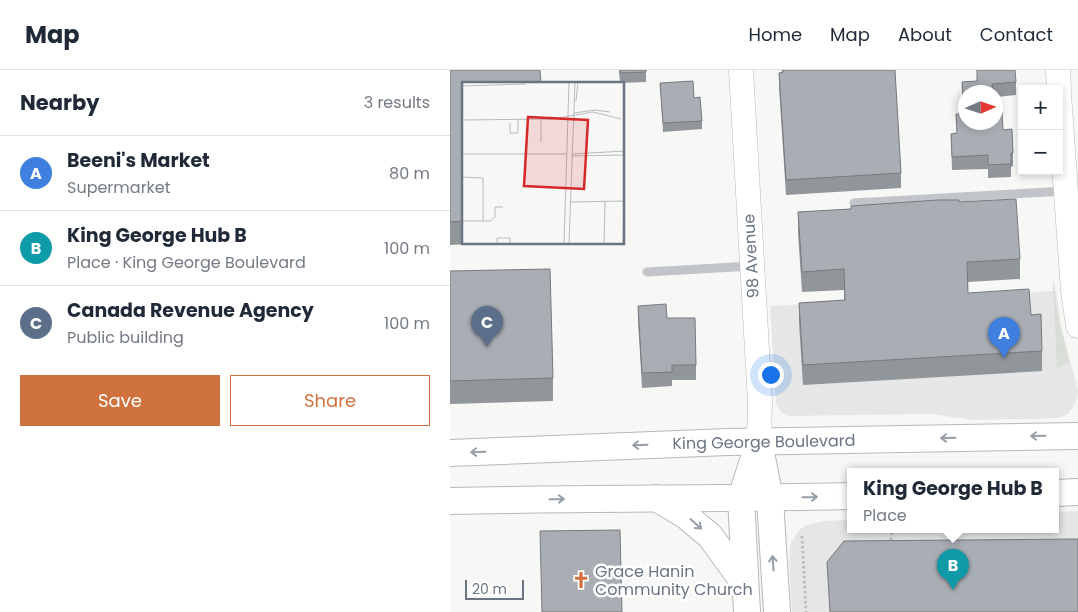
<!DOCTYPE html>
<meta charset="utf-8">
<style>
body{margin:0;font-family:Poppins,sans-serif;background:#f2f2f3;color:#1f2937}
.controls{position:absolute;right:15px;top:15px;display:grid;overflow:hidden;border-radius:0px;box-shadow:0 2px 8px #0003}
.controls button{width:45px;height:45px;display:grid;place-items:center;padding:0;border:0;border-bottom:1px solid #e0e1e3;background:#fff;color:#1f2937;font:25px sans-serif}
.compass{position:absolute;left:508px;top:15px;width:45px;height:45px;border-radius:50%;background:#fff;box-shadow:0 2px 8px #0003;rotate:87deg}
.scale{position:absolute;left:15px;bottom:12px;width:59px;box-sizing:border-box;padding-left:5px;border:2px solid #6a7482;border-top:0;font-size:14px;line-height:18px;white-space:nowrap;color:#6a7482;-webkit-text-stroke:4px #fff;paint-order:stroke}
.you{position:absolute;left:320px;top:304px;width:18px;height:18px;margin:-12px;border:4px solid #fff;border-radius:50%;background:#1a73e8;box-shadow:0 0 0 8px #1a73e833}
.badge{display:grid;place-items:center;width:32px;height:32px;border-radius:50%;background:#cf723d;color:#fff;font-size:16px;font-weight:700}
.pin{position:absolute;translate:-50% -41px;filter:drop-shadow(0 1px 2px #0008)}
.pin::after{content:'';position:absolute;top:26px;width:18px;height:15px;background:inherit;clip-path:polygon(0 0,100% 0,50% 100%)}
.popup{position:absolute;left:397px;top:398px;width:212px;height:65px;box-sizing:border-box;display:grid;place-content:center;border-radius:0px;background:#fff;filter:drop-shadow(0 1px 4px #0005);font-size:16px;white-space:nowrap;color:#747a83}
.popup b{font-size:19px;color:#1f2937}
.popup::after{content:'';position:absolute;left:50%;top:100%;margin-left:-10px;border:10px solid transparent;border-top-color:#fff}
.list{margin:0;padding:0;list-style:none}
h2{display:flex;justify-content:space-between;align-items:center;height:65px;margin:0;padding:0 20px;font-size:21px}
h2 small{font-size:16px;font-weight:400;color:#747a83}
.list li{display:grid;grid-template-columns:32px 1fr auto;gap:15px;align-items:center;box-sizing:border-box;height:75px;padding:0 20px;border-top:1px solid #e0e1e3}
.list b{display:block;font-size:19px;white-space:nowrap}
.list p{margin:0;font-size:16px;white-space:nowrap;color:#747a83}
.list em{font-size:16px;font-style:normal;color:#747a83}
.actions{display:flex;gap:10px;padding:15px 20px}
.actions a{flex:1;padding:11px 0;border:1px solid #cf723d;border-radius:0px;text-align:center;font-size:18px;color:#cf723d}
.actions .main{background:#cf723d;color:#fff}
.map{position:relative;flex:none;width:628px;height:542px;overflow:hidden}
header{display:flex;align-items:center;gap:30px;box-sizing:border-box;height:70px;padding:0 25px;background:#fff;border-bottom:1px solid #e0e1e3}
header strong{font-size:24px}
nav{display:flex;gap:28px;margin-inline-start:auto;font-size:18px}
main{display:flex}
aside{flex:1;background:#fff}
.map>svg:first-child{display:block}
.built{fill:#e5e6e5}
.green{fill:#d8ddd6}
.lines{fill:none;stroke-linecap:round;stroke-linejoin:round}
.secondary-casing{stroke:#b6b9be;stroke-width:25}
.primary-casing{stroke:#b5b8bc;stroke-width:28}
.path{stroke:#bbbdc0;stroke-width:3;stroke-dasharray:2.5 2.5;stroke-linecap:butt}
.lane{stroke:#c1c4c8;stroke-width:9}
.secondary{stroke:#fff;stroke-width:24}
.primary{stroke:#fff;stroke-width:26}
.wall{fill:#91969b}
.building{fill:#a9aeb4;stroke:#767a7e}
.oneway{stroke:#979ea8}
.labels{text-anchor:middle;dominant-baseline:central;stroke-width:5;stroke-linejoin:round;paint-order:stroke}
.street-label{font-size:16px;fill:#6a7482;stroke:#fff}
.poi-label{font-size:16px;fill:#6a7482;stroke:#fff;text-anchor:start}
.inset-road{fill:none;stroke:#b6bbc0;stroke-width:1}
.view{fill:#d62828;fill-opacity:0.15;stroke:#d62828;stroke-width:2.5}
.inset-edge{fill:none;stroke:#6a7482;stroke-width:2.5}
</style>
<header>
<strong>Map</strong>
<nav><a>Home</a><a>Map</a><a>About</a><a>Contact</a></nav>
</header>
<main>
<aside>
<h2>Nearby<small>3 results</small></h2>
<ul class="list">
<li><span class="badge" style="background:#3f7fe0">A</span><div><b>Beeni's Market</b><p>Supermarket</p></div><em>80 m</em></li>
<li><span class="badge" style="background:#0f9aa8">B</span><div><b>King George Hub B</b><p>Place · King George Boulevard</p></div><em>100 m</em></li>
<li><span class="badge" style="background:#5c6f8a">C</span><div><b>Canada Revenue Agency</b><p>Public building</p></div><em>100 m</em></li>
</ul>
<div class="actions"><a class="main">Save</a><a>Share</a></div>
</aside>
<div class="map">
<svg width="628" height="542" viewBox="0 0 628 542">
<rect width="100%" height="100%" fill="#f7f7f5"/>
<g class="built">
<path d="M606,221L611,256L628,321L627,329L623,337L618,344L611,347L590,349L523,350L481,344L338,346L331,342L326,334L320,236Z"/>
<path d="M628,441V542H342L339,492L340,475L349,460L357,455L373,451L400,450V459H606V442Z"/>
</g>
<path class="green" d="M603,212H604L607,241L619,293L607,298Z"/>
<g class="lines">
<g class="secondary-casing">
<g id="secondary">
<path d="M291,0L310,332L309,372"/>
<path d="M608,0L609,19"/>
<path d="M609,24L623,221L628,256"/>
</g>
</g>
<g class="primary-casing">
<g id="primary">
<path d="M309,372L320,429L327,542"/>
<path d="M0,383L278,372L628,366"/>
<path d="M606,423L628,422"/>
<path d="M206,428L235,445L260,466L295,514"/>
<path d="M0,431C134,428 267,429 400,426"/>
<path d="M297,542L291,428L309,372"/>
</g>
</g>
<g class="path">
<path d="M352,466L356,542"/>
<path d="M441,470L442,459"/>
</g>
<g class="lane">
<path d="M404,133L616,121"/>
<path d="M197,202L302,196"/>
</g>
<use href="#secondary" class="secondary"/>
<use href="#primary" class="primary"/>
</g>
<g class="wall">
<path d="M0,0L14,14V174H19L0,175Z"/>
<path d="M169,0H196V12L170,13Z"/>
<path d="M332,0H445L451,103V118L336,125L329,17V3L332,2Z"/>
<path d="M527,11L566,12V25L546,27V22H516L553,60L563,83V96L561,97V107L538,108V99L502,100L501,64L507,63L506,44H513L512,12Z"/>
<path d="M210,13L244,28L252,51V59L213,62Z"/>
<path d="M509,132L570,189V209L518,212V223L581,245L592,281V301L353,315L349,253V233L394,230V220L352,222L348,163V142Z"/>
<path d="M0,201L103,308V331L0,334Z"/>
<path d="M188,236L217,248L246,295V310H222V316L192,318L188,250Z"/>
</g>
<g class="building">
<path d="M0,0H90L91,14H14V151L0,152Z"/>
<path d="M170,0H196V2L170,3Z"/>
<path d="M332,0H445L451,103L336,110L329,3L333,2Z"/>
<path d="M527,0H565L566,12L542,14L543,22H516V52H546V43L552,42L553,60L562,59L563,83H561V94L538,95V85L502,87L501,64L507,63L506,44H514L512,12L527,11Z"/>
<path d="M243,11L244,28L250,27L252,51L213,53L210,13Z"/>
<path d="M566,129L570,189L517,192L518,223L579,219L581,245L591,244L592,281L353,295L349,233L395,230L394,199L352,202L348,142L401,139V136L488,130H509V132Z"/>
<path d="M100,199L103,308L0,311V201Z"/>
<path d="M216,234L217,248H245L246,295H222V302L192,303L188,236Z"/>
<path d="M170,460L172,542H92L90,461Z"/>
<path d="M628,469V542H380L377,492L394,471Z"/>
</g>
<defs><path id="oneway-shaft" d="M-6 0H5M1.5-3L5.5 0L1.5 3" fill="none" stroke-width="1.6" stroke-linecap="round" stroke-linejoin="round" transform="scale(1.25)"/></defs>
<g class="oneway">
<use href="#oneway-shaft" transform="translate(588 366) rotate(179)"/>
<use href="#oneway-shaft" transform="translate(498 368) rotate(179)"/>
<use href="#oneway-shaft" transform="translate(190 375) rotate(178)"/>
<use href="#oneway-shaft" transform="translate(28 382) rotate(178)"/>
<use href="#oneway-shaft" transform="translate(360 427) rotate(-1)"/>
<use href="#oneway-shaft" transform="translate(107 429) rotate(-1)"/>
<use href="#oneway-shaft" transform="translate(246 454) rotate(42)"/>
<use href="#oneway-shaft" transform="translate(323 493) rotate(-94)"/>
</g>
<defs>
<g id="church-bare" transform="scale(1.35)"><path d="M-1.2-6h2.4v3.5h3.3v2.4h-3.3V6h-2.4V-.1h-3.3v-2.4h3.3Z" fill="#cf723d" stroke="#fff" stroke-width="2.5" paint-order="stroke"/></g>
</defs>
<g fill-rule="evenodd">
<use href="#church-bare" x="131" y="510"/>
</g>
<g class="labels">
<g class="street-label">
<text transform="translate(301 186) rotate(-93)">98 Avenue</text>
<text transform="translate(314 372) rotate(-1)">King George Boulevard</text>
</g>
<g class="poi-label">
<text x="145" y="501">Grace Hanin<tspan x="145" dy="18">Community Church</tspan></text>
</g>
</g>
<g transform="translate(12 12)">
<rect width="162" height="162" fill="#f7f7f5"/>
<path class="inset-road" d="M0,4L64,2M114,19L116,0M112,31L133,28L148,30M79,37V60M0,38L90,37L131,30L159,37M48,41V51H56V37M0,72H105M110,72L163,69M109,74L163,73M0,95L21,96V139M109,120L163,119M0,139H28L33,135V125H41M35,162V156H48V161M102,162L107,0M107,162L113,0M142,162L143,120M161,162L162,119"/>
<path class="view" d="M66,35L126,38L122,107L62,104Z"/>
<rect width="162" height="162" class="inset-edge"/>
</g>
</svg>
<div class="controls">
<button>+</button>
<button>−</button>
</div>
<svg class="compass" viewBox="-18 -18 36 36"><path d="M0-13l5 13h-10z" fill="#e53935"/><path d="M0 13l5-13h-10z" fill="#747a83"/></svg>
<div class="scale">20 m</div>
<div class="you"></div>
<div class="pin badge" style="left:554px;top:288px;background:#3f7fe0">A</div>
<div class="pin badge" style="left:503px;top:520px;background:#0f9aa8">B</div>
<div class="popup"><b>King George Hub B</b>Place</div>
<div class="pin badge" style="left:37px;top:277px;background:#5c6f8a">C</div>
</div>
</main>
